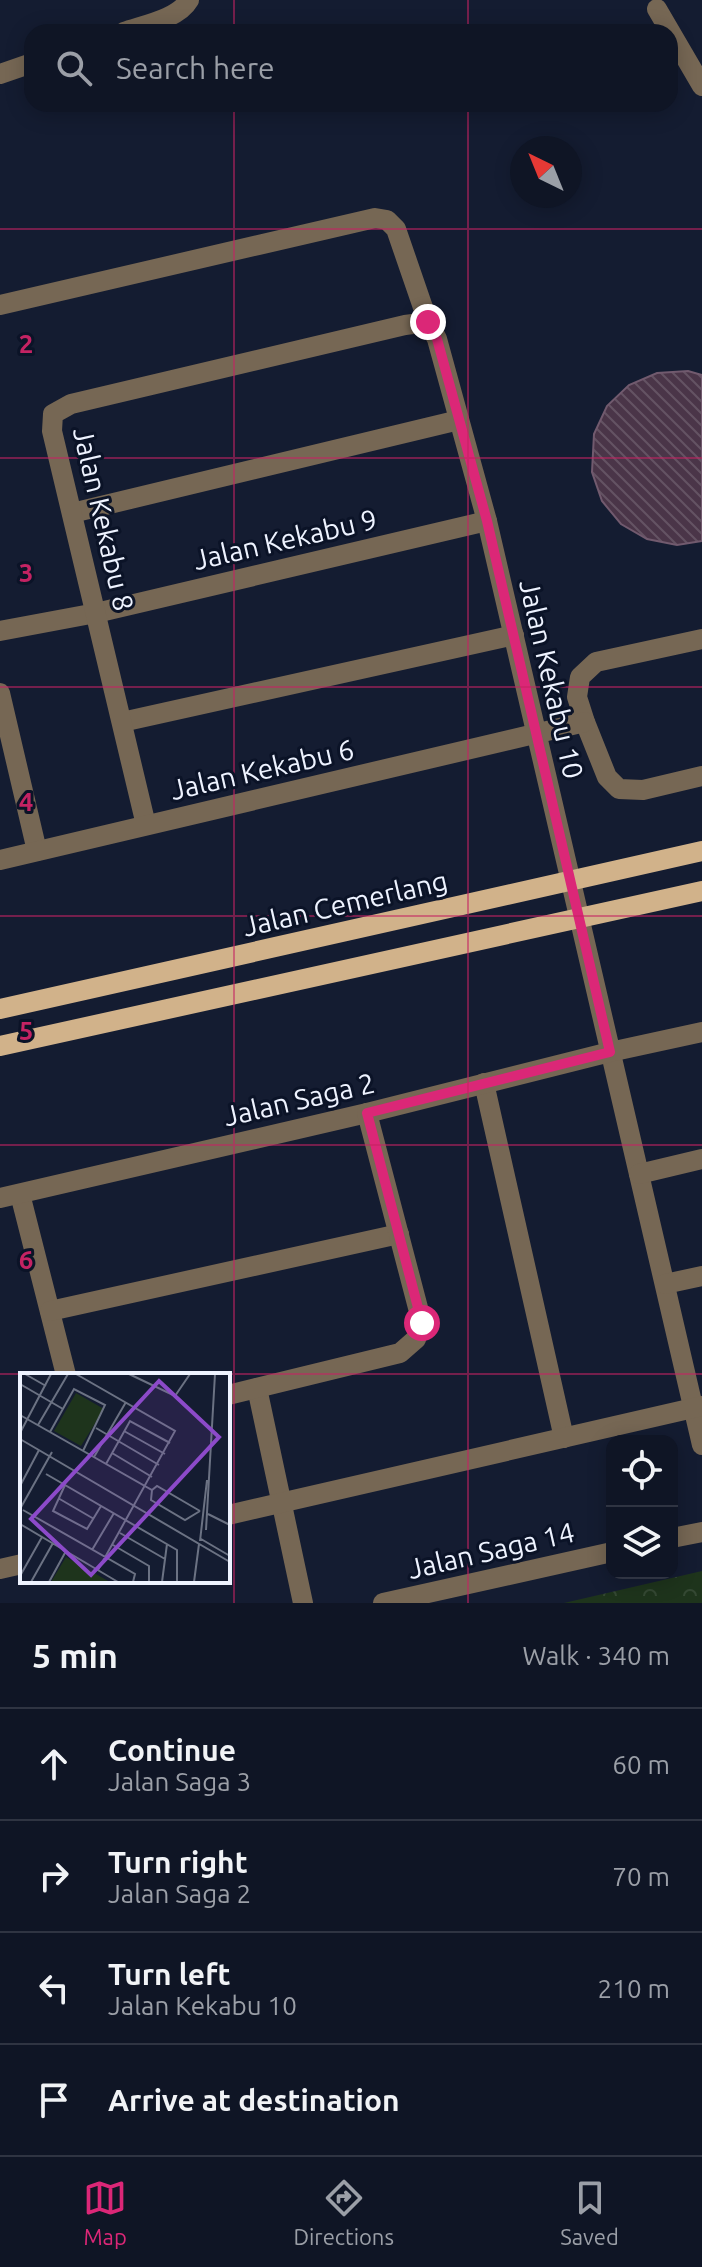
<!DOCTYPE html>
<meta charset="utf-8">
<style>
body{margin:0;font-family:Ubuntu,sans-serif;background:#181e2d;color:#f1f3f6}
.controls{position:absolute;right:24px;bottom:24px;display:grid;overflow:hidden;border-radius:16px;box-shadow:0 4px 20px #0003}
.controls button{width:72px;height:72px;display:grid;place-items:center;padding:0;border:0;border-bottom:2px solid #2f3442;background:#0f1525;color:#f1f3f6;font:40px sans-serif}
.compass{position:absolute;left:510px;top:136px;width:72px;height:72px;border-radius:50%;background:#0f1525;box-shadow:0 4px 20px #0003;rotate:317deg}
.stop{position:absolute;width:24px;height:24px;margin:-18px;border:6px solid #db2777;border-radius:50%;background:#fff}
.stop.end{background:#db2777;border-color:#fff;box-shadow:0 2px 8px #0008}
.list{margin:0;padding:0;list-style:none}
h2{display:flex;justify-content:space-between;align-items:center;height:104px;margin:0;padding:0 32px;font-size:34px}
h2 small{font-size:26px;font-weight:400;color:#9b9fa7}
.list li{display:grid;grid-template-columns:52px 1fr auto;gap:24px;align-items:center;box-sizing:border-box;height:112px;padding:0 32px;border-top:2px solid #2f3442}
.list b{display:block;font-size:30px;white-space:nowrap}
.list p{margin:0;font-size:26px;white-space:nowrap;color:#9b9fa7}
.list em{font-size:26px;font-style:normal;color:#9b9fa7}
.icon{flex:none;width:44px;height:44px;fill:none;stroke:currentColor;stroke-width:2;stroke-linecap:round;stroke-linejoin:round}
.map{position:relative;flex:none;width:702px;height:1603px;overflow:hidden}
.search{position:absolute;background:#0f1525;box-shadow:0 4px 20px #0003;left:24px;right:24px;top:24px;height:88px;display:flex;align-items:center;gap:20px;box-sizing:border-box;padding:0 28px;border-radius:24px;color:#9b9fa7;font-size:30px}
.sheet{height:552px;background:#0f1525}
nav{display:flex;justify-content:space-around;align-items:center;box-sizing:border-box;height:112px;border-top:2px solid #2f3442;background:#0f1525;font-size:22px;color:#9b9fa7}
nav a{display:grid;justify-items:center;gap:4px}
nav .on{color:#db2777}
.map>svg:first-child{display:block}
.park{fill:url(#park-crowns)}
.building{fill:url(#building-back-hatch);stroke:#715a6e;stroke-width:2}
.lines{fill:none;stroke-linecap:round;stroke-linejoin:round}
.minor{stroke:#766754;stroke-width:20}
.major{stroke:#d1b28a;stroke-width:20}
.route{stroke:#db2777;stroke-width:10}
.grid{fill:none;stroke:#c42363;stroke-width:2;stroke-opacity:0.55}
.labels{text-anchor:middle;dominant-baseline:central;stroke-width:6;stroke-linejoin:round;paint-order:stroke}
.street-label{font-size:28px;fill:#eef3ff;stroke:#0b1327}
.inset-road{fill:none;stroke:#6b7283;stroke-width:2}
.view{fill:#8c4ac9;fill-opacity:0.15;stroke:#8c4ac9;stroke-width:4}
.inset-edge{fill:none;stroke:#eef3ff;stroke-width:4}
.grid-label{font-size:26px;text-anchor:middle;font-weight:bold;fill:#c42363;stroke:#0b1327;stroke-width:6;stroke-linejoin:round;paint-order:stroke}
</style>
<div class="map">
<svg width="702" height="1603" viewBox="0 0 702 1603">
<defs>
<pattern id="park-crowns" width="20" height="18" patternUnits="userSpaceOnUse" patternTransform="scale(2)"><rect width="20" height="18" fill="#1e341c"/><path d="M2 6a3 3 0 1 1 6 0M12 15a3 3 0 1 1 6 0" fill="none" stroke="#344833"/></pattern>
<pattern id="building-back-hatch" width="6" height="6" patternUnits="userSpaceOnUse" patternTransform="scale(2)"><rect width="6" height="6" fill="#4a3548"/><path d="M-1 5l2 2M0 0l6 6M5-1l2 2" fill="none" stroke="#645363"/></pattern>
</defs>
<rect width="100%" height="100%" fill="#141c31"/>
<path class="park" d="M702,1571V1603H564Z"/>
<path class="building" d="M688,371L702,375V541L677,545L647,539L621,524L602,501L592,472L594,434L607,406L629,385L657,373Z"/>
<g class="lines">
<g class="minor">
<path d="M657,9L702,86"/>
<path d="M124,32C144,25 178,19 189,0"/>
<path d="M0,74L32,63"/>
<path d="M0,305L375,218L387,220L396,229L428,322L437,339L487,521L702,1445"/>
<path d="M72,513L459,420"/>
<path d="M0,631L96,613L487,521"/>
<path d="M702,639L596,662L580,677L577,697L585,722L607,777L619,789L643,790L702,776"/>
<path d="M0,693L37,851"/>
<path d="M122,722L514,635"/>
<path d="M146,825L52,431L53,414L71,404L405,325L428,322"/>
<path d="M0,860L585,722"/>
<path d="M484,1083L564,1438"/>
<path d="M639,1174L702,1159"/>
<path d="M20,1194L66,1375"/>
<path d="M0,1198L367,1113L610,1052L702,1032"/>
<path d="M665,1284L702,1276"/>
<path d="M50,1311L399,1234"/>
<path d="M257,1388L303,1603"/>
<path d="M228,1395L400,1353L416,1339L422,1323L367,1113"/>
<path d="M228,1515L702,1406"/>
<path d="M672,1538L702,1532"/>
<path d="M0,1569L22,1564"/>
<path d="M383,1603L612,1552"/>
</g>
<g class="major">
<path d="M0,1009L702,851"/>
<path d="M0,1046L702,891"/>
</g>
</g>
<g class="lines">
<path class="route" d="M422,1323L367,1113L610,1052L487,521L437,339L428,322"/>
</g>
<path class="grid" d="M234,0V32M468,0V32M234,104V1603M468,104V1603M0,229H702M0,458H702M0,687H702M0,916H702M0,1145H702M0,1374H702"/>
<g class="labels">
<g class="street-label">
<text transform="translate(104 519) rotate(77)">Jalan Kekabu 8</text>
<text transform="translate(285 539) rotate(-13)">Jalan Kekabu 9</text>
<text transform="translate(552 679) rotate(77)">Jalan Kekabu 10</text>
<text transform="translate(262 769) rotate(-13)">Jalan Kekabu 6</text>
<text transform="translate(345 903) rotate(-13)">Jalan Cemerlang</text>
<text transform="translate(299 1099) rotate(-13)">Jalan Saga 2</text>
<text transform="translate(491 1550) rotate(-13)">Jalan Saga 14</text>
</g>
</g>
<g transform="translate(20 1373)">
<rect width="210" height="210" fill="#141c31"/>
<path d="M56,20L84,36L61,73L34,58Z" fill="#1e341c"/>
<path d="M46,184L90,209H97H31Z" fill="#1e341c"/>
<path class="inset-road" d="M5,1L26,13M56,1L155,58L78,197M109,1L155,23L170,1M0,11L43,36M0,42L132,117L137,113L180,138M18,52L48,1M76,55L139,92M104,58L145,81M30,59L54,16L85,32L63,78M0,60L31,1M0,66L210,189M92,80L132,104M74,84L106,29M86,91L110,48L150,70M26,101L157,177V209M45,112L33,138L67,156L81,133M0,113L19,77M132,117L131,127L165,147L180,138M38,125L74,146M0,136L32,79M3,137L115,201L113,209M188,141L210,152M0,151L98,209M186,157L195,1M100,160L145,186M181,166L210,183M180,168L187,107M93,172L129,193V209M72,177L94,140M0,203L22,164M11,209L33,170M29,209L46,178M142,209L147,171M174,209L179,171"/>
<path class="view" d="M139,8L199,64L71,202L11,146Z"/>
<rect width="210" height="210" class="inset-edge"/>
</g>
<g class="grid-label">
<text x="26" y="353">2</text>
<text x="26" y="582">3</text>
<text x="26" y="811">4</text>
<text x="26" y="1040">5</text>
<text x="26" y="1269">6</text>
</g>
</svg>
<div class="controls">
<button><svg class="icon" aria-label="locate" viewBox="0 0 24 24"><circle cx="12" cy="12" r="6"/><path d="M12 2v4M12 18v4M2 12h4M18 12h4"/></svg></button>
<button><svg class="icon" aria-label="layers" viewBox="0 0 24 24"><path d="M12 4l9 5-9 5-9-5zM3 14l9 5 9-5"/></svg></button>
</div>
<svg class="compass" viewBox="-18 -18 36 36"><path d="M0-13l5 13h-10z" fill="#e53935"/><path d="M0 13l5-13h-10z" fill="#9b9fa7"/></svg>
<div class="stop" style="left:422px;top:1323px"></div>
<div class="stop end" style="left:428px;top:322px"></div>
<div class="search"><svg class="icon" aria-label="search" viewBox="0 0 24 24"><circle cx="10" cy="10" r="6"/><path d="M15 15l6 6"/></svg>Search here</div>
</div>
<section class="sheet">
<h2>5 min<small>Walk · 340 m</small></h2>
<ul class="list">
<li><svg class="icon" aria-label="ahead" viewBox="0 0 24 24"><path d="M12 20V5M6 11l6-6 6 6"/></svg><div><b>Continue</b><p>Jalan Saga 3</p></div><em>60 m</em></li>
<li><svg class="icon" aria-label="right" viewBox="0 0 24 24"><path d="M7 20v-9h11M14 6l5 5-5 5"/></svg><div><b>Turn right</b><p>Jalan Saga 2</p></div><em>70 m</em></li>
<li><svg class="icon" aria-label="left" viewBox="0 0 24 24"><path d="M17 20v-9H6M10 6l-5 5 5 5"/></svg><div><b>Turn left</b><p>Jalan Kekabu 10</p></div><em>210 m</em></li>
<li><svg class="icon" aria-label="arrive" viewBox="0 0 24 24"><path d="M6 21V4h12l-3 4 3 4H6"/></svg><div><b>Arrive at destination</b></div></li>
</ul>
</section>
<nav>
<a class="on"><svg class="icon" aria-label="map" viewBox="0 0 24 24"><path d="M3 6l6-2 6 2 6-2v14l-6 2-6-2-6 2zM9 4v14M15 6v14"/></svg>Map</a>
<a><svg class="icon" aria-label="directions" viewBox="0 0 24 24"><path d="M12 3l9 9-9 9-9-9zM9 14v-3h6M13 9l2 2-2 2"/></svg>Directions</a>
<a><svg class="icon" aria-label="saved" viewBox="0 0 24 24"><path d="M7 4h10v16l-5-4-5 4z"/></svg>Saved</a>
</nav>
